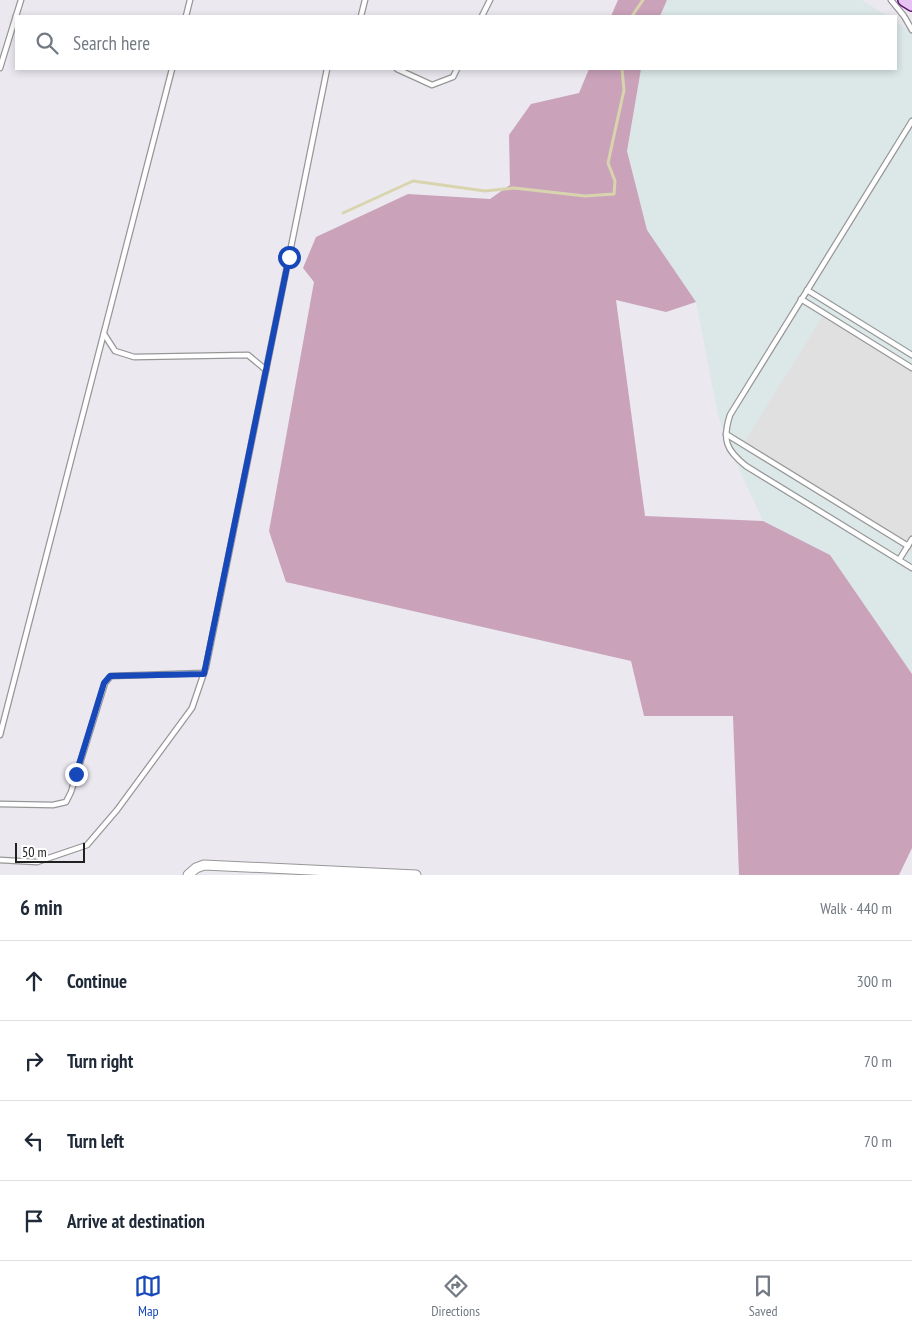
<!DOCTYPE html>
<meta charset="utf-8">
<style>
body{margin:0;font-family:"PT Sans Narrow",sans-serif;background:#f6f6f7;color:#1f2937}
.scale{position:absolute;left:15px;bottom:12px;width:70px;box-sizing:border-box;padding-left:5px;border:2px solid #202020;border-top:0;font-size:14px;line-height:18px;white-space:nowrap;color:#202020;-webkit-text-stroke:4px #fff;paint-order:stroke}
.stop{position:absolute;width:15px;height:15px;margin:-11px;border:4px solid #1748ba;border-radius:50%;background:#fff}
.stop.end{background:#1748ba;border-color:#fff;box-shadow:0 1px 5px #0008}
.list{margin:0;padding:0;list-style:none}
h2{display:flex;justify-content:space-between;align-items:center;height:65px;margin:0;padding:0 20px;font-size:21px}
h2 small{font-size:16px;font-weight:400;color:#747a83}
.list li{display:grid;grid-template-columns:32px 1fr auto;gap:15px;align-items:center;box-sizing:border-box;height:80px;padding:0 20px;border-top:1px solid #e0e1e3}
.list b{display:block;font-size:19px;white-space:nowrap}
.list em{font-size:16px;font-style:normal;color:#747a83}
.icon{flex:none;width:28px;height:28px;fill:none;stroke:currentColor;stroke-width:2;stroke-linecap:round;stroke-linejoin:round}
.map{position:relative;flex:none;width:912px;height:875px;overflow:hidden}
.search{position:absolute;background:#fff;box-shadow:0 2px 8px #0003;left:15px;right:15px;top:15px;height:55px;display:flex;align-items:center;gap:12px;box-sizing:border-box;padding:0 18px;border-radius:0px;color:#747a83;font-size:19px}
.sheet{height:385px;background:#fff}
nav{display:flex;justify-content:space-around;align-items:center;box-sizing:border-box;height:70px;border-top:1px solid #e0e1e3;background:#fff;font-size:14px;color:#747a83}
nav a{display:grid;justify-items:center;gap:2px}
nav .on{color:#1748ba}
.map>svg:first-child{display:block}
.industrial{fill:#dbe8e7}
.forest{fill:#caa2ba}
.parking{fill:#e0e0e0}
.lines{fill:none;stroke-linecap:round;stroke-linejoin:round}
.stream{stroke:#d8d5ae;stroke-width:3}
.service-casing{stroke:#979797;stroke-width:7}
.minor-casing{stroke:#979797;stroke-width:11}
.secondary-casing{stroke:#5c126d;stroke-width:14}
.service{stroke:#fff;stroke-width:4.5}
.minor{stroke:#fff;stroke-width:9}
.secondary{stroke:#e7c3f3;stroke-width:11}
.route{stroke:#1748ba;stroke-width:6}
</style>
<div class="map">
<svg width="912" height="875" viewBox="0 0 912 875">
<rect width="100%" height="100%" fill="#ebe8f0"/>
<g class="industrial">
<path d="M667,0H862L887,16H660Z"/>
<path d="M896,22L912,32V674L830,555L763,521L729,447L718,415L696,302L647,230L627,151L641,69H896Z"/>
</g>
<g class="forest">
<path d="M618,0H667L660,16H611Z"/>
<path d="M589,69H641L627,151L647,230L696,302L666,312L616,300L645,516L763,521L830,555L912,674V848L899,875H739L733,716H644L631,661L286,582L269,531L314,282L303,268L316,237L408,194L490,199L510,185L509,135L531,104L579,93Z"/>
</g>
<path class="parking" d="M826,311L912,364V553L741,447Z"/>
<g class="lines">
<g class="stream">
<path d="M632,16L643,0"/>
<path d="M343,213L413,181L485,191L514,188L585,196L614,194L615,181L608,163L624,90L622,69"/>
</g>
<g class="service-casing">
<g id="service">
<path d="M891,0L904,16L912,30"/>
<path d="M16,16L21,0"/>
<path d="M186,16L190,0"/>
<path d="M361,16L365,0"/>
<path d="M482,16L490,0"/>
<path d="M0,68L16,16"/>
<path d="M397,69L432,85L453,77L457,69"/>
<path d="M912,121L730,415C722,440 726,450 746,466L912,568"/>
<path d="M807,290L912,355"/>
<path d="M801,299L912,368"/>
<path d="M104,334L115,351L134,357L248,355L266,370"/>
<path d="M726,434L908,546"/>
<path d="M899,560L912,539"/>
<path d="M0,735L172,69"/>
<path d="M0,804L53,805L66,802L71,792L105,683L111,676L204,673"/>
<path d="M0,860L37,862L87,845L117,810L192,708L206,667L327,69"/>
</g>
</g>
<g class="minor-casing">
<path id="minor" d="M188,875L196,868L204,865L416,875"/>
</g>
<g class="secondary-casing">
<path id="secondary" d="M904,0L912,5"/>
</g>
<use href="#service" class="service"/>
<use href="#minor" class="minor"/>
<use href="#secondary" class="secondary"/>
</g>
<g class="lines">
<path class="route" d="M76,774L104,683L110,676L204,674L289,257"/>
</g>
</svg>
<div class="scale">50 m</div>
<div class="stop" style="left:289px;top:257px"></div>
<div class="stop end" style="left:76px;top:774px"></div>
<div class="search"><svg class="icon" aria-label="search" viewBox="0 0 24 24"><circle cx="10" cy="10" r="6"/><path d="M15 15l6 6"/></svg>Search here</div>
</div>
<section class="sheet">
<h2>6 min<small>Walk · 440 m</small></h2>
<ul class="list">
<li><svg class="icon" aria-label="ahead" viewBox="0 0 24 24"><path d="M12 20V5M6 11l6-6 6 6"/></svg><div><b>Continue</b></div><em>300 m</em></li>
<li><svg class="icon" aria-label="right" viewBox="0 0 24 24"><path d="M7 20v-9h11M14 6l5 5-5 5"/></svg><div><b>Turn right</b></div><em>70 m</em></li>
<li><svg class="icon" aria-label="left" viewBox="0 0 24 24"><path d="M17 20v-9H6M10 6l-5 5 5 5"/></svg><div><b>Turn left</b></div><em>70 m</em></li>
<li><svg class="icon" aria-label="arrive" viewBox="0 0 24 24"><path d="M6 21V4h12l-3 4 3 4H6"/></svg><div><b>Arrive at destination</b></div></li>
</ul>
</section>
<nav>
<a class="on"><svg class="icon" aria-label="map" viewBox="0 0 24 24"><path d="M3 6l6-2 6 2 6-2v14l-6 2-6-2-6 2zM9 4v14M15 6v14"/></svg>Map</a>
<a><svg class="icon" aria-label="directions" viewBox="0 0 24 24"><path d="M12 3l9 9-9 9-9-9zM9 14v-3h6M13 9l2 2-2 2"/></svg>Directions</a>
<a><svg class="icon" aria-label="saved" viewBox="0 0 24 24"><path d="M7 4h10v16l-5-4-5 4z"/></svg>Saved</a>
</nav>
